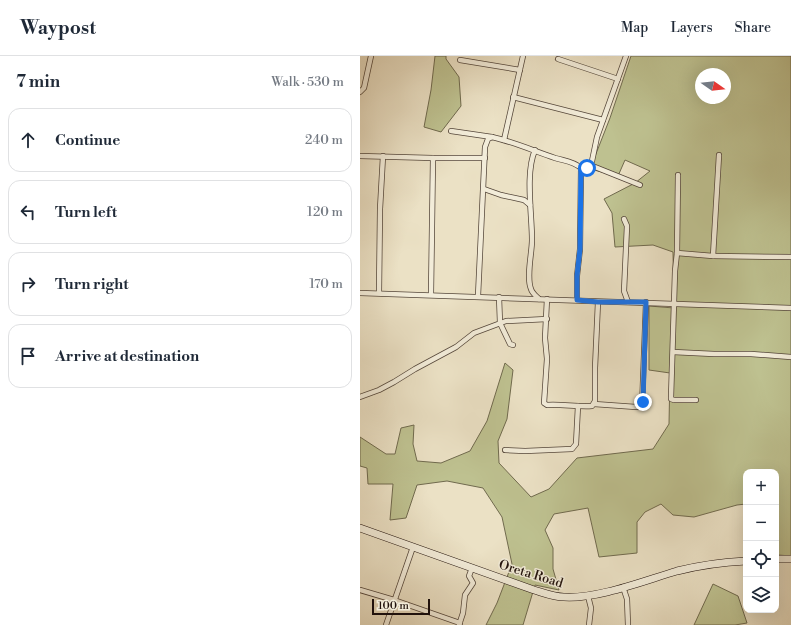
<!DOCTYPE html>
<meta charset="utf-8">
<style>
body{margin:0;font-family:"Libre Bodoni",serif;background:#f6f6f7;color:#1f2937}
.controls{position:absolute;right:12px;bottom:12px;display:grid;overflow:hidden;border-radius:8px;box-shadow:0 4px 16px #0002}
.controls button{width:36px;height:36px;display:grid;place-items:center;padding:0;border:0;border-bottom:1px solid #e0e1e3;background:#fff;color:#1f2937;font:20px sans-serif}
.compass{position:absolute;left:335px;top:12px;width:36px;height:36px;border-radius:50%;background:#fff;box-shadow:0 4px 16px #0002;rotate:104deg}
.scale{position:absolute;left:12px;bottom:10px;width:58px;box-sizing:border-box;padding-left:4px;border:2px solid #21120c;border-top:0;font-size:11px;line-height:14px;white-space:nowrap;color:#21120c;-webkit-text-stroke:3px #f2ecd9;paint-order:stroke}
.stop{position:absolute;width:12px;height:12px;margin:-9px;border:3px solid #1a73e8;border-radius:50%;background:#fff}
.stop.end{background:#1a73e8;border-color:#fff;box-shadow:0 1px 4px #0008}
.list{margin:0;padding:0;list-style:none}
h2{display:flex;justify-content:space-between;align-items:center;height:52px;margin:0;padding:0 16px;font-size:17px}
h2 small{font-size:13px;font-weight:400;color:#747a83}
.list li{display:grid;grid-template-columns:26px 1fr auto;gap:12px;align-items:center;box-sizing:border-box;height:64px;margin:0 8px 8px;padding:0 8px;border:1px solid #e0e1e3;border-radius:12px}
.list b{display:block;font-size:15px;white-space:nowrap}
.list em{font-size:13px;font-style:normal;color:#747a83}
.icon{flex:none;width:22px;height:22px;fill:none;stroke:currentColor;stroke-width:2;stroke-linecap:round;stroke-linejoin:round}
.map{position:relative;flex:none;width:431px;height:569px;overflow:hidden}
header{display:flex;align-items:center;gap:24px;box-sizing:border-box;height:56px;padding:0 20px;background:#fff;border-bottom:1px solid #e0e1e3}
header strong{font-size:19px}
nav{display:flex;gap:22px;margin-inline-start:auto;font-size:14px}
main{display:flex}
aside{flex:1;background:#fff}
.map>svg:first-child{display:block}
.green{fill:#bec190;stroke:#706a4e;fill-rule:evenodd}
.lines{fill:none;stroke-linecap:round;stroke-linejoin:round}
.street-casing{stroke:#54463a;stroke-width:6}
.secondary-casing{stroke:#21120c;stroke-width:8}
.street{stroke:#f2ecd9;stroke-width:4.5}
.secondary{stroke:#f2ecd9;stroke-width:7}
.route{stroke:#1a73e8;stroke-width:5}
.labels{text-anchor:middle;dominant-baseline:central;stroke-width:3;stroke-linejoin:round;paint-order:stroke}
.street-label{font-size:13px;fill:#21120c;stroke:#f2ecd9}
</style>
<header>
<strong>Waypost</strong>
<nav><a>Map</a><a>Layers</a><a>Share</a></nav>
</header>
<main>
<aside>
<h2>7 min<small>Walk · 530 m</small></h2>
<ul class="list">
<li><svg class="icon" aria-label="ahead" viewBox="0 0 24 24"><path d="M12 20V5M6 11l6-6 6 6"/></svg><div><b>Continue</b></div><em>240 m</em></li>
<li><svg class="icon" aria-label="left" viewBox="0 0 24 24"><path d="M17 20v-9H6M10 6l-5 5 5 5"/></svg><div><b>Turn left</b></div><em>120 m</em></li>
<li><svg class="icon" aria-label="right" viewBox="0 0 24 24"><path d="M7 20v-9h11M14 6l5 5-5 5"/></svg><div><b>Turn right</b></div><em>170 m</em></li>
<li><svg class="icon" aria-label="arrive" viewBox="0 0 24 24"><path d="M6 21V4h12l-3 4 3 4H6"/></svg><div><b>Arrive at destination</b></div></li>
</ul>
</aside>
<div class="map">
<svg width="431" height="569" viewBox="0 0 431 569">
<rect width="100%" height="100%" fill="#ebe1c5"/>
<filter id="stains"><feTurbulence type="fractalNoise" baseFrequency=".005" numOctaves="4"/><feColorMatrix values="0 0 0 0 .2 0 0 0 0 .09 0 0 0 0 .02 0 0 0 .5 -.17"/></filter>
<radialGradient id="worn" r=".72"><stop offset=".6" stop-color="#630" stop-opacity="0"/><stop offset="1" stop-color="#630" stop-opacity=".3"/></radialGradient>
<g class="green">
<path d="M75,0H86V3L99,21L101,50L81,76L64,71L71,34Z"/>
<path d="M271,0H431V500L418,499L416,479V416H386V448L377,449L334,461L313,459L301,448L285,456L277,466V497L239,501L228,452L194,458L185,474L193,492V513L199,534L175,529L163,569H126L137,547L152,508L142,461L123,432L87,425L57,429L46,462L30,464L33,428H8L7,412L0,410V381L26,398H35L41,372L54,369L53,388L57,405L81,407L110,395L127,365L145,307L153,314L147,363L138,385L139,407L171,441L189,433L217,402L293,393L309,368L310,317L289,314V250L314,252L313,196L293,189L255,191L252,157L244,143L275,127L290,115L265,104L258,120L230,113L250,62ZM341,18H365V42H341Z"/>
<path d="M353,528L378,540L387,567L375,569H334Z"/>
</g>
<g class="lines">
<g class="street-casing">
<g id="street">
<path d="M198,3L258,23"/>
<path d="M100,4L160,14"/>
<path d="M0,36L4,32L11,0"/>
<path d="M153,41L243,64"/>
<path d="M91,75L132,81"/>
<path d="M144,84L163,0"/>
<path d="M175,94C165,117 172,158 172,184C172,197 166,221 171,233C172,237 176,240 179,243"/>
<path d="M0,100L73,102H125"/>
<path d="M230,109L280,129"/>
<path d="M318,119L317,197L315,215L311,341V343L314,344H336"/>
<path d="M124,133L141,139L164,144L170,149"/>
<path d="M264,163L267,170L264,235L268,246"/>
<path d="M317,197L353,200L359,99"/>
<path d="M353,200L431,201"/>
<path d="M0,237L431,252"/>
<path d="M19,237L20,153L23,100"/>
<path d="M71,238L73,102"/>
<path d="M118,240L125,91L128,83L132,81C154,86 174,95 195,102C205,105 213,105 221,112"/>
<path d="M139,241L140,267L150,288L153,289"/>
<path d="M187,243L185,282L187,303L184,347L187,349C202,348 217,351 232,350L235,345V312L238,246"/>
<path d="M217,244V220L220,193L221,112H227L229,111L232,105L237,81L266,0"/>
<path d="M313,296L354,298H391L431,301"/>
<path d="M0,341L19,334L34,326L55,313L96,291L114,277L146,265L187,263"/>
<path d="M234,348L276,351H280L282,350L286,246"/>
<path d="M145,394L165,395L212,393L216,388L218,350"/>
<path d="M263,531L267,543L268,569"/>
<path d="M0,534L34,544L100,567"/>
<path d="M228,540L231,552L229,569"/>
<path d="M26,569L53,491"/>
<path d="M99,569L103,557L105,539L113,527L109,520L112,512"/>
</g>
</g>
<g class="secondary-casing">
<g id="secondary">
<path d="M0,472L174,534C184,537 194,541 204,541C238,543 283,525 317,515C337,510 365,506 386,505"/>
<path d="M416,503H431"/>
</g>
</g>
<use href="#street" class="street"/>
<use href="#secondary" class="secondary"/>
</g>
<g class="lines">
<path class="route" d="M227,112H221L220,193L217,220V244L238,246H286L283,346"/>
</g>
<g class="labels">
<g class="street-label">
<text transform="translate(171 518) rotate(17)">Oreta Road</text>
</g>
</g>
<rect width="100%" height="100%" filter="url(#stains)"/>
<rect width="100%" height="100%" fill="url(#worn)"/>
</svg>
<div class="controls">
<button>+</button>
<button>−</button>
<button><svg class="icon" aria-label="locate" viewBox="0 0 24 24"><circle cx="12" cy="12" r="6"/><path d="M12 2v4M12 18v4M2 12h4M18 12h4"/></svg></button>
<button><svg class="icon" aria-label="layers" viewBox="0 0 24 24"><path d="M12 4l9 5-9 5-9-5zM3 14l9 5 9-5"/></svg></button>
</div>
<svg class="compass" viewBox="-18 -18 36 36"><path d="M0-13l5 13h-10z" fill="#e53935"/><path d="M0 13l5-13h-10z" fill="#747a83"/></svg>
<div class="scale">100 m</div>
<div class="stop" style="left:227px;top:112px"></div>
<div class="stop end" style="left:283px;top:346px"></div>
</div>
</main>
